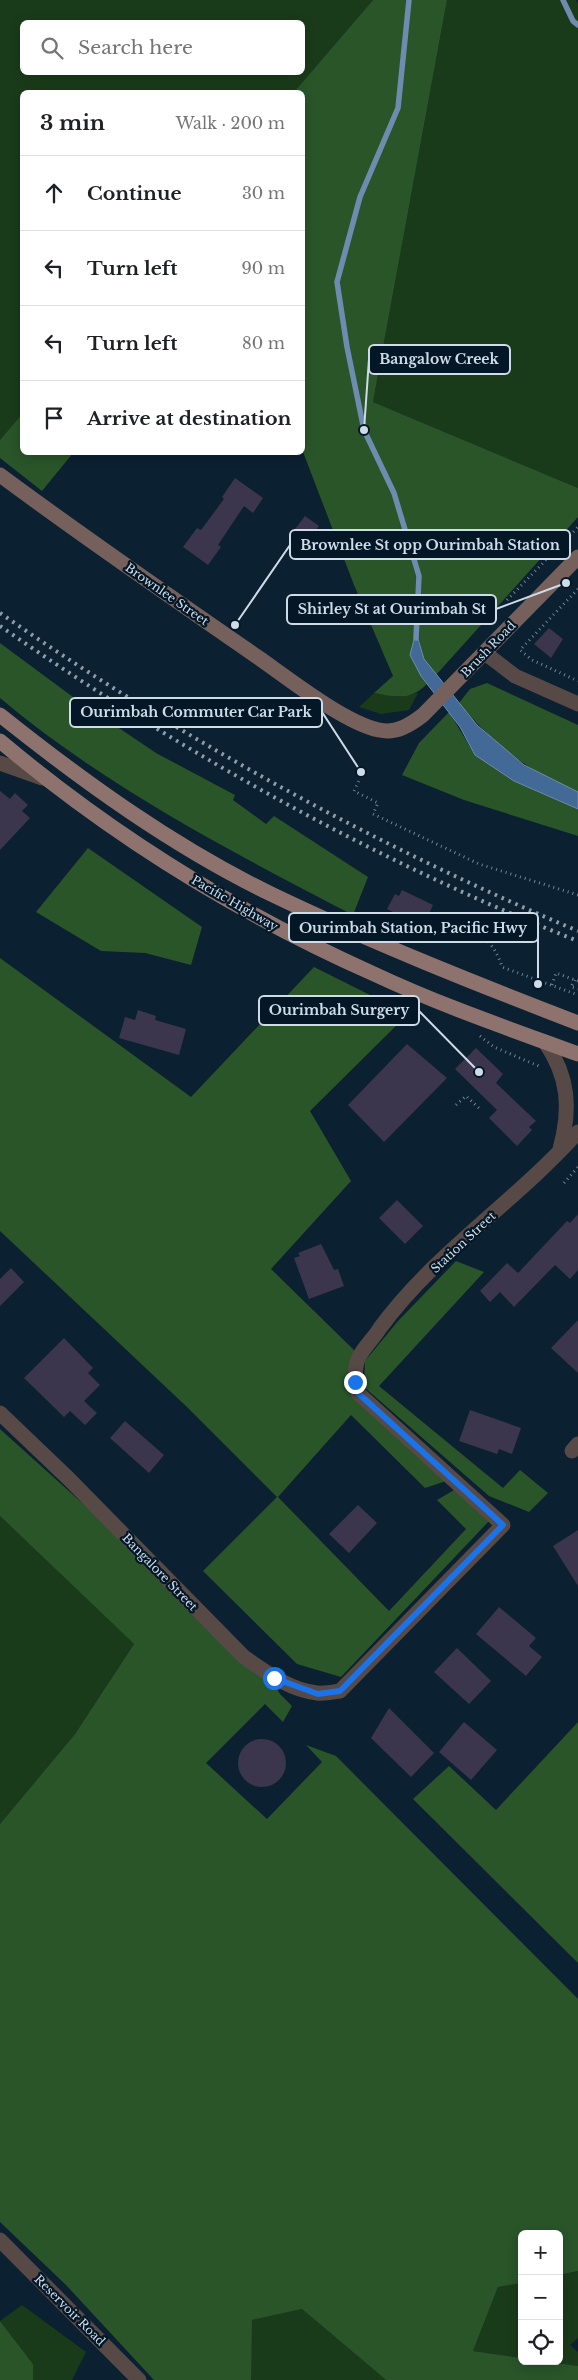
<!DOCTYPE html>
<meta charset="utf-8">
<style>
body{margin:0;font-family:"Libre Baskerville",serif;background:#f2f2f2;color:#202124}
.controls{position:absolute;right:15px;bottom:15px;display:grid;overflow:hidden;border-radius:8px;box-shadow:0 2px 12px #0003}
.controls button{width:45px;height:45px;display:grid;place-items:center;padding:0;border:0;border-bottom:1px solid #e0e0e0;background:#fff;color:#202124;font:25px sans-serif}
.stop{position:absolute;width:15px;height:15px;margin:-11px;border:4px solid #1a73e8;border-radius:50%;background:#fff}
.stop.end{background:#1a73e8;border-color:#fff;box-shadow:0 1px 5px #0008}
.list{margin:0;padding:0;list-style:none}
h2{display:flex;justify-content:space-between;align-items:center;height:65px;margin:0;padding:0 20px;font-size:21px}
h2 small{font-size:16px;font-weight:400;color:#757577}
.list li{display:grid;grid-template-columns:32px 1fr auto;gap:15px;align-items:center;box-sizing:border-box;height:75px;padding:0 20px;border-top:1px solid #e0e0e0}
.list b{display:block;font-size:19px;white-space:nowrap}
.list em{font-size:16px;font-style:normal;color:#757577}
.icon{flex:none;width:28px;height:28px;fill:none;stroke:currentColor;stroke-width:2;stroke-linecap:round;stroke-linejoin:round}
.map{position:relative;flex:none;width:578px;height:2380px;overflow:hidden}
.search{position:absolute;background:#fff;box-shadow:0 2px 12px #0003;left:20px;top:20px;width:285px;height:55px;display:flex;align-items:center;gap:12px;box-sizing:border-box;padding:0 18px;border-radius:8px;color:#757577;font-size:19px}
.panel{position:absolute;background:#fff;box-shadow:0 2px 12px #0003;left:20px;top:90px;width:285px;height:365px;border-radius:8px}
.map>svg:first-child{display:block}
.green{fill:#1a3b1a;fill-rule:evenodd}
.forest{fill:#295529}
.water{fill:#436997;stroke:#6d8caf}
.lines{fill:none;stroke-linecap:round;stroke-linejoin:round}
.stream{stroke:#6d8caf;stroke-width:5.5}
.building{fill:#3c354e}
.path{stroke:#738492;stroke-width:3;stroke-dasharray:1 4;stroke-linecap:butt}
.street{stroke:#564946;stroke-width:15}
.secondary{stroke:#76605c;stroke-width:15}
.primary{stroke:#8e726d;stroke-width:15}
.rail{stroke:#8e9eab;stroke-width:4;stroke-dasharray:2.5 5;stroke-linecap:butt}
.route{stroke:#1a73e8;stroke-width:6}
.labels{text-anchor:middle;dominant-baseline:central;stroke-width:4.5;stroke-linejoin:round;paint-order:stroke}
.street-label{font-size:12px;fill:#cfdce8;stroke:#031727}
.leader{fill:none;stroke:#cfdce8;stroke-width:2}
.callout-dot{fill:#cfdce8;stroke:#031727;stroke-width:2}
.callout{fill:#031727;stroke:#cfdce8;stroke-width:2}
.callout-label{font-size:14px;text-anchor:middle;font-weight:bold;fill:#cfdce8}
</style>
<div class="map">
<svg width="578" height="2380" viewBox="0 0 578 2380">
<rect width="100%" height="100%" fill="#0b2031"/>
<g class="green">
<path d="M0,0H373L294,92H22V414L0,440ZM22,22H302V72H22Z"/>
<path d="M447,0H576L578,4V488L373,402Z"/>
<path d="M374,693L398,697L418,693L409,710L381,714L359,707Z"/>
<path d="M0,1516L134,1644L75,1734L0,1824Z"/>
<path d="M578,2271V2338L570,2345L578,2352V2366L544,2361H559V2275Z"/>
<path d="M522,2283V2358L473,2351L498,2287Z"/>
<path d="M22,2305L86,2352L72,2380H33V2364L0,2321Z"/>
<path d="M302,2309L386,2380H251V2320Z"/>
</g>
<g class="forest">
<path d="M373,0H447L373,402L578,488V517L436,675L424,659L417,633L421,676L427,684C410,701 396,697 374,693L393,676L354,585L303,452L302,92H294Z"/>
<path d="M22,414V452L73,453L42,491L0,458V440Z"/>
<path d="M0,643L73,697L156,753L235,795L233,800L266,824L274,816L368,877L353,915C230,851 106,787 0,698Z"/>
<path d="M487,683L578,725V792C531,775 491,741 459,703L470,689Z"/>
<path d="M449,712L475,755L514,781L578,809V836L464,800L402,775L419,743Z"/>
<path d="M88,848L202,927L191,965L145,953L101,951L36,912Z"/>
<path d="M0,958L191,1097L314,967L408,1014L310,1111L351,1181L271,1269L355,1351L348,1382L355,1397L446,1481L425,1488L351,1415L278,1497L389,1611L466,1529L437,1500L454,1490L490,1520L341,1677L297,1664L203,1571L277,1497L187,1407L0,1231Z"/>
<path d="M456,1261L484,1272L379,1386L503,1488L520,1470L548,1493L529,1512L489,1496L364,1387L365,1361L398,1321Z"/>
<path d="M0,1429L263,1666L280,1694L292,1706L283,1722L265,1704L206,1763L267,1819L322,1762L306,1745L336,1756L578,1999V2271L559,2275V2234H522V2283L498,2287L473,2351L522,2358V2361H544L578,2366V2380H386L302,2309L252,2320L251,2380H154L66,2285L0,2222V1824L75,1734L134,1644L0,1516Z"/>
<path d="M578,1722V1963L413,1799L449,1766L496,1810Z"/>
<path d="M0,2321L33,2364V2380H0Z"/>
</g>
<path class="water" d="M416,632L424,659L477,725L524,765L578,792V809L514,781L475,755L460,727L421,676L410,655Z"/>
<g class="lines">
<g class="stream">
<path d="M409,0L398,108L360,197L337,282L347,347L364,430L394,493L419,576L416,638"/>
<path d="M563,0L573,21L578,25"/>
</g>
</g>
<g class="building">
<path d="M235,478L263,498L253,513L244,506L218,545L221,547L208,565L183,547L197,528L201,530L224,499L222,497Z"/>
<path d="M305,516L319,526L305,544L292,533Z"/>
<path d="M549,628L563,639L551,658L534,644Z"/>
<path d="M0,791L10,799L15,793L28,805L22,811L30,818L0,850Z"/>
<path d="M402,890L433,905L423,927L387,909L395,894L399,896Z"/>
<path d="M138,1010L156,1016L155,1020L186,1029L179,1055L119,1038L125,1017L135,1020Z"/>
<path d="M407,1044L447,1078L384,1142L348,1105Z"/>
<path d="M476,1048L503,1074L496,1083L536,1121L529,1127L532,1130L517,1146L489,1118L497,1110L455,1069Z"/>
<path d="M397,1200L423,1226L405,1244L379,1218Z"/>
<path d="M578,1214V1270L570,1279L555,1265L514,1307L500,1292L490,1302L480,1291L507,1263L518,1273L567,1221L570,1223Z"/>
<path d="M321,1244L334,1270L338,1269L344,1286L309,1299L294,1258L300,1256L298,1253Z"/>
<path d="M11,1268L24,1282L0,1306V1279Z"/>
<path d="M578,1320V1373L551,1348Z"/>
<path d="M64,1338L93,1368L88,1373L100,1385L84,1401L97,1413L85,1425L70,1411L64,1417L24,1378Z"/>
<path d="M470,1410L521,1428L512,1454L499,1449L497,1454L459,1441Z"/>
<path d="M125,1421L164,1455L149,1473L110,1438Z"/>
<path d="M358,1505L377,1523L349,1553L329,1534Z"/>
<path d="M578,1530V1586L553,1546Z"/>
<path d="M499,1607L536,1638L529,1646L542,1657L526,1676L476,1634Z"/>
<path d="M457,1648L491,1681L469,1704L434,1672Z"/>
<path d="M389,1708L434,1753L411,1777L371,1738Z"/>
<path d="M464,1722L497,1750L471,1780L439,1752Z"/>
<circle cx="262" cy="1763" r="24"/>
</g>
<g class="lines">
<g class="path">
<path d="M578,589L520,650L532,660L578,681"/>
<path d="M507,600L578,527"/>
<path d="M363,772L354,791L378,803L373,814L479,864L578,895"/>
<path d="M458,916C478,930 495,943 502,967L578,995"/>
<path d="M575,980L571,987L578,989"/>
<path d="M552,985L556,973L578,981"/>
<path d="M480,1036L494,1047L541,1067"/>
<path d="M456,1105L466,1096L481,1110"/>
<path d="M564,1183L578,1167"/>
</g>
<g class="street">
<path d="M485,653L515,676L578,704"/>
<path d="M0,763L42,778"/>
<path d="M545,1042C569,1077 571,1109 560,1149"/>
<path d="M0,1413L69,1479L244,1657C266,1672 289,1690 317,1693C324,1694 333,1692 340,1691L503,1525L358,1393C355,1383 354,1369 358,1359C363,1348 374,1338 380,1328C435,1253 516,1201 578,1132"/>
<path d="M572,1451L578,1444"/>
<path d="M0,2240L139,2380"/>
</g>
<path class="secondary" d="M0,475C85,538 172,598 259,658C289,679 345,723 379,730C396,734 410,725 423,715L578,557"/>
<g class="primary">
<path d="M0,715C84,782 174,847 271,894C371,942 474,983 578,1023"/>
<path d="M0,741C113,836 239,914 374,974C440,1005 510,1029 578,1054"/>
</g>
<g class="rail">
<path d="M0,613C182,739 374,845 578,931"/>
<path d="M0,626C180,751 374,861 578,941"/>
</g>
</g>
<g class="lines">
<path class="route" d="M274,1678L318,1694L340,1691L503,1525L358,1393L355,1382"/>
</g>
<g class="labels">
<g class="street-label">
<text transform="translate(167 594) rotate(35)">Brownlee Street</text>
<text transform="translate(488 649) rotate(-46)">Brush Road</text>
<text transform="translate(235 903) rotate(30)">Pacific Highway</text>
<text transform="translate(463 1242) rotate(-43)">Station Street</text>
<text transform="translate(160 1572) rotate(46)">Bangalore Street</text>
<text transform="translate(70 2310) rotate(45)">Reservoir Road</text>
</g>
</g>
<path class="leader" d="M364 430L369 359M235 625L290 545M566 583L496 609M361 772L322 712M538 984L538 928M479 1072L419 1011"/>
<g class="callout-dot">
<circle cx="364" cy="430" r="5"/>
<circle cx="235" cy="625" r="5"/>
<circle cx="566" cy="583" r="5"/>
<circle cx="361" cy="772" r="5"/>
<circle cx="538" cy="984" r="5"/>
<circle cx="479" cy="1072" r="5"/>
</g>
<g class="callout">
<rect x="369" y="345" width="141" height="29" rx="5"/>
<rect x="290" y="530" width="280" height="29" rx="5"/>
<rect x="287" y="595" width="209" height="29" rx="5"/>
<rect x="70" y="698" width="252" height="29" rx="5"/>
<rect x="289" y="913" width="249" height="29" rx="5"/>
<rect x="259" y="996" width="160" height="29" rx="5"/>
</g>
<g class="callout-label">
<text x="439" y="364">Bangalow Creek</text>
<text x="430" y="550">Brownlee St opp Ourimbah Station</text>
<text x="392" y="614">Shirley St at Ourimbah St</text>
<text x="196" y="717">Ourimbah Commuter Car Park</text>
<text x="413" y="933">Ourimbah Station, Pacific Hwy</text>
<text x="339" y="1015">Ourimbah Surgery</text>
</g>
</svg>
<div class="controls">
<button>+</button>
<button>−</button>
<button><svg class="icon" aria-label="locate" viewBox="0 0 24 24"><circle cx="12" cy="12" r="6"/><path d="M12 2v4M12 18v4M2 12h4M18 12h4"/></svg></button>
</div>
<div class="stop" style="left:274px;top:1678px"></div>
<div class="stop end" style="left:355px;top:1382px"></div>
<div class="search"><svg class="icon" aria-label="search" viewBox="0 0 24 24"><circle cx="10" cy="10" r="6"/><path d="M15 15l6 6"/></svg>Search here</div>
<section class="panel">
<h2>3 min<small>Walk · 200 m</small></h2>
<ul class="list">
<li><svg class="icon" aria-label="ahead" viewBox="0 0 24 24"><path d="M12 20V5M6 11l6-6 6 6"/></svg><div><b>Continue</b></div><em>30 m</em></li>
<li><svg class="icon" aria-label="left" viewBox="0 0 24 24"><path d="M17 20v-9H6M10 6l-5 5 5 5"/></svg><div><b>Turn left</b></div><em>90 m</em></li>
<li><svg class="icon" aria-label="left" viewBox="0 0 24 24"><path d="M17 20v-9H6M10 6l-5 5 5 5"/></svg><div><b>Turn left</b></div><em>80 m</em></li>
<li><svg class="icon" aria-label="arrive" viewBox="0 0 24 24"><path d="M6 21V4h12l-3 4 3 4H6"/></svg><div><b>Arrive at destination</b></div></li>
</ul>
</section>
</div>
